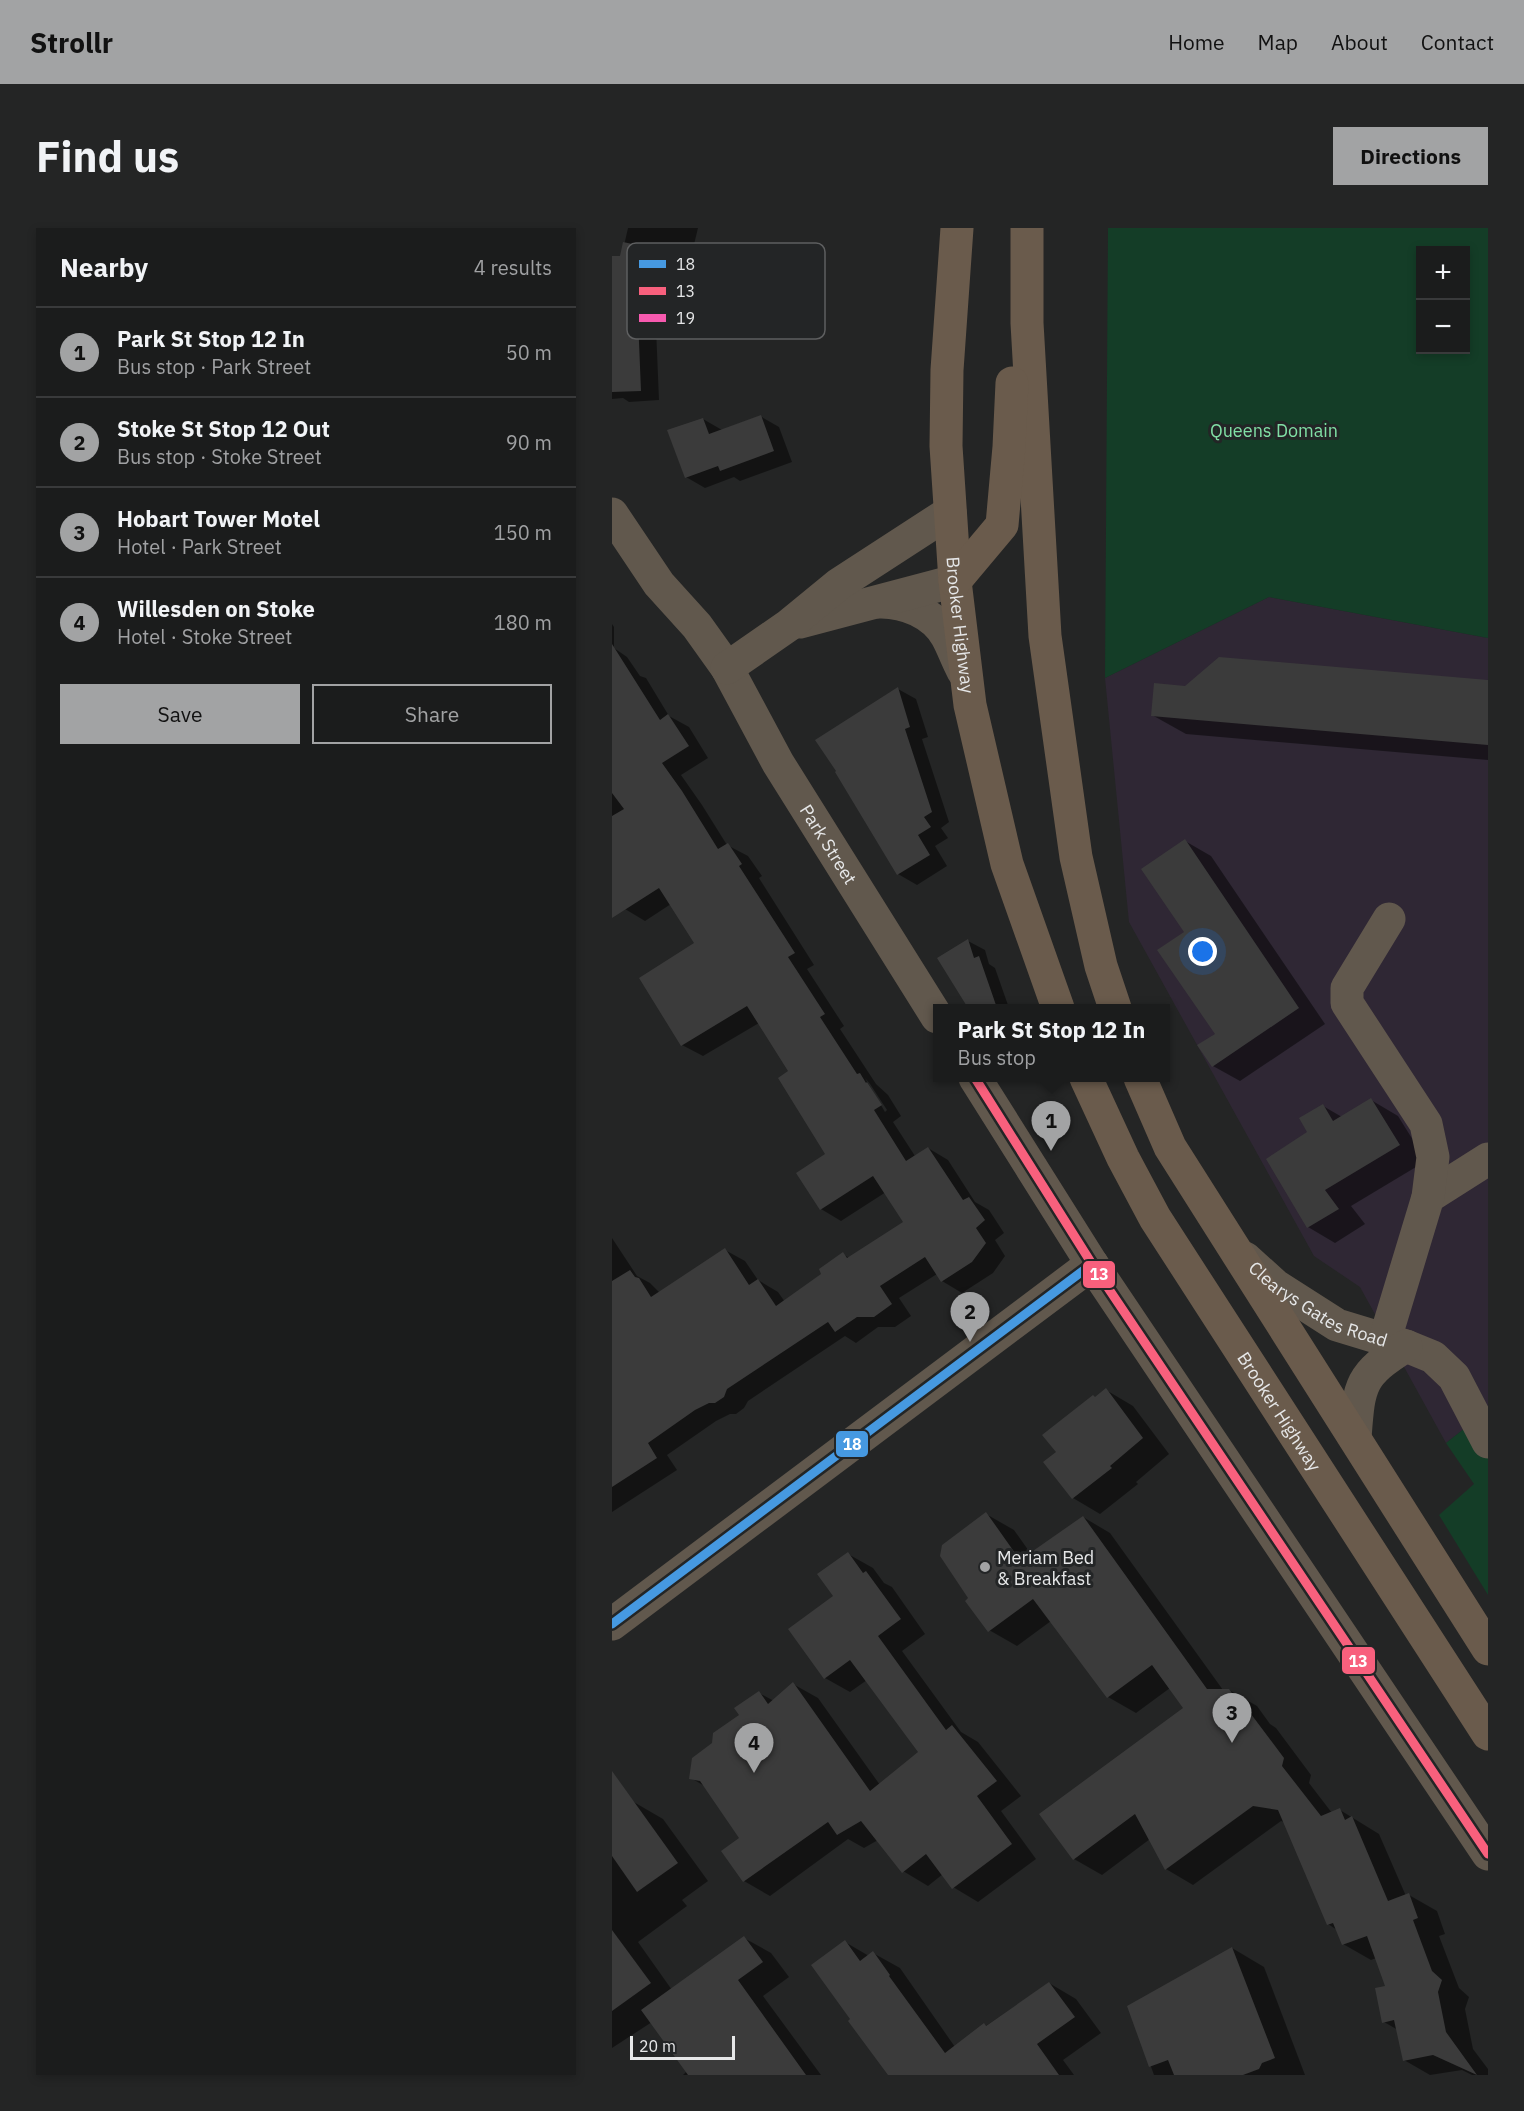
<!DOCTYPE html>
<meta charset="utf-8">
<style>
body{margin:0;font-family:"IBM Plex Sans",sans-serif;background:#242525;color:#f1f3f6}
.controls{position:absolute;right:18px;top:18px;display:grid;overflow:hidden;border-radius:0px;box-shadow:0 3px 9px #0003}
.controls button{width:54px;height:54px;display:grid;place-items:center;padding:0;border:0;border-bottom:2px solid #393a3b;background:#1b1c1c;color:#f1f3f6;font:30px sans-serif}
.scale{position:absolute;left:18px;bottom:15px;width:105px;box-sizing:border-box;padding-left:6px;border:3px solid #e6e7e8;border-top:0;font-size:16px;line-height:21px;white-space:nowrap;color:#e6e7e8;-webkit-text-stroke:4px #232526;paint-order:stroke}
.you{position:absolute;left:591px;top:724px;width:21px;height:21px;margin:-15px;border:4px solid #fff;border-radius:50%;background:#1a73e8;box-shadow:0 0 0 9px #1a73e833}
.badge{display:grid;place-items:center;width:39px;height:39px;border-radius:50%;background:#a2a3a4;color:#111;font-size:20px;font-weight:700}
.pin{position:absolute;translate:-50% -50px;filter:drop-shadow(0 2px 3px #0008)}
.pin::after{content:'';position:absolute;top:32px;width:21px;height:18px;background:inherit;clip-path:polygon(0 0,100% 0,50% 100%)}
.popup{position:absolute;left:321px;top:776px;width:237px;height:78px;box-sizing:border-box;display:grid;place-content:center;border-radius:0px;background:#1b1c1c;filter:drop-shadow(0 2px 4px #0005);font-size:20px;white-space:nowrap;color:#a0a1a3}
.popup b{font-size:22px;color:#f1f3f6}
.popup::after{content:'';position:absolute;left:50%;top:100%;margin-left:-12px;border:12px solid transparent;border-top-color:#1b1c1c}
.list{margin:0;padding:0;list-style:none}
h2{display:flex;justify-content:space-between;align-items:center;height:78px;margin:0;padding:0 24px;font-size:26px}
h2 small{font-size:20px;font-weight:400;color:#a0a1a3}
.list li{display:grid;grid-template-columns:39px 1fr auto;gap:18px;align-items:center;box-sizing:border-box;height:90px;padding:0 24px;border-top:2px solid #393a3b}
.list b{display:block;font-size:22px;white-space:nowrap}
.list p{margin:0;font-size:20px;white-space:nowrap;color:#a0a1a3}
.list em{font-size:20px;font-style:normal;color:#a0a1a3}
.actions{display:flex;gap:12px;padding:18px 24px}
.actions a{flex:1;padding:14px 0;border:2px solid #a2a3a4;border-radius:0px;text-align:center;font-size:21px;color:#a2a3a4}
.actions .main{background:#a2a3a4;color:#111}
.map{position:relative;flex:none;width:876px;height:1847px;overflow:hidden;border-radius:0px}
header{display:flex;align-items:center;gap:36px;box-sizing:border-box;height:84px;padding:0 30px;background:#a2a3a4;color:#111}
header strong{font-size:28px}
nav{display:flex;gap:33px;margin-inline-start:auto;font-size:21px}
.intro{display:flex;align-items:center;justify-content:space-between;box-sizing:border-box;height:144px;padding:0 36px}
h1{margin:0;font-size:42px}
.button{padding:15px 27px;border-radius:0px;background:#a2a3a4;color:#111;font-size:21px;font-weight:700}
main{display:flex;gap:36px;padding:0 36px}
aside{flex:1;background:#1b1c1c;border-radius:0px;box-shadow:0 3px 9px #0003}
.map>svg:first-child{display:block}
.industrial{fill:#2f2734}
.green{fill:#143d27;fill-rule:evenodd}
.shadow{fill:#0007;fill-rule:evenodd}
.building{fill:#3b3b3b}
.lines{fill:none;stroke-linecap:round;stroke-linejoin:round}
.minor{stroke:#61584d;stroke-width:33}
.highway{stroke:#6a5b4c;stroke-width:33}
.bus-1-casing{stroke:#232526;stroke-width:14}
.bus-2-casing{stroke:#232526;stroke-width:14}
.bus-1{stroke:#4699e1;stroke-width:9}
.bus-2{stroke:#f8607d;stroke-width:9}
.poi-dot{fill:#a2a3a4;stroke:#232526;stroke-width:2}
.labels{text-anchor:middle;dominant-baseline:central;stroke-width:6;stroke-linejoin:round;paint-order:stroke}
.park-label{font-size:18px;fill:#80dfa5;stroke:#232526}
.street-label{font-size:18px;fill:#e6e7e8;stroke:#232526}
.poi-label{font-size:18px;fill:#e6e7e8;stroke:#232526;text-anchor:start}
.key{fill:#232526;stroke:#5e5f60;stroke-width:1.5}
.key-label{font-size:16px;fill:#e6e7e8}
.line-badge{stroke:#232526;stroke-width:2}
.badge-label{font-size:16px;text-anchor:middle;font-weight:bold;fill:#fff}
</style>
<header>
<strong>Strollr</strong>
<nav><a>Home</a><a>Map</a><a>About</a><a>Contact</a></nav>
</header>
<div class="intro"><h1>Find us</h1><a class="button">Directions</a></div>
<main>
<aside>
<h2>Nearby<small>4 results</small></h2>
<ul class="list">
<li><span class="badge">1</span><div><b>Park St Stop 12 In</b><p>Bus stop · Park Street</p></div><em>50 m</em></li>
<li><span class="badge">2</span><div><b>Stoke St Stop 12 Out</b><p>Bus stop · Stoke Street</p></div><em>90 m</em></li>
<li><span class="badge">3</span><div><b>Hobart Tower Motel</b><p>Hotel · Park Street</p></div><em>150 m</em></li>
<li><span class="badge">4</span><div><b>Willesden on Stoke</b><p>Hotel · Stoke Street</p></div><em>180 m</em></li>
</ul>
<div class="actions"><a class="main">Save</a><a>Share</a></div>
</aside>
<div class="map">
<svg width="876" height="1847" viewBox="0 0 876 1847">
<rect width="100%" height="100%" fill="#242525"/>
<path class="industrial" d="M657,369L876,410V1182L834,1215L748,1059L702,1028L517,694L493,450Z"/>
<g class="green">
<path d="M496,0H876V410L657,369L493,450ZM854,22V122H808V22Z"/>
<path d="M876,1182V1367L827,1287L862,1256L834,1215Z"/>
</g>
<g class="shadow">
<path d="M16,0H86L71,62L62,60L58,78L43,75L47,172L17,174L11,170L0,171V42L6,44Z"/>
<path d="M148,188L167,199L180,234L128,253L122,249L93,260L74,249L91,191L110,202Z"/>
<path d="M0,396L2,399V420L15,429L28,448L34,450L57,488L77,499L96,530L69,547L90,577L115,617L136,628L150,648L147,650L202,737L195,741L232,798L228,801L264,856L276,867L289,888L281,894L303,928L316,920L336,932L363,974L377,982L392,1005L383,1012L393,1028L381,1045L350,1065L330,1053L325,1046L287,1070L299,1088L283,1099H266L244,1115L233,1108L136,1173L132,1180L124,1186H118L104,1193L55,1227L65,1242L0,1284V1010L25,1048L38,1055L48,1065L113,1022L133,1033L146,1052L166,1064L173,1074L211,1046L231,1026L237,1030L293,994L274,964L229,993L209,981L215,926L178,843L147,795L91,828L70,817L84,716L59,676L33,693L13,681L0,660ZM253,850L258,856L275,882L273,884Z"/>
<path d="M876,454V532L574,506L540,487L574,460Z"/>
<path d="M286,461L304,471L316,509L310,511L337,594L329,600L336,610L323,618L335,638L305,657L286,646Z"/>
<path d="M573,613L599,628L713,796L628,853L601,838L605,807L574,704Z"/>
<path d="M356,713L373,722L377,736L383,740L397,780H358L327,731Z"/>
<path d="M759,872L786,888L814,933L739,978L753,996L723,1015L696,999L711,878L730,889Z"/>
<path d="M494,1162L521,1178L557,1226L524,1254L526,1256L488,1286L461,1270L433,1234L446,1224L484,1170Z"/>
<path d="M374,1286L402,1302L419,1326L471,1289L498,1305L611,1462H617L645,1478L658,1496L664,1500L699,1547L697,1555L720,1585L728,1582L767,1606L794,1668L797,1667L825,1683L833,1706L827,1708L847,1760L857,1769L853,1781L861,1821L876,1841V1847H860L850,1842L818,1847L792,1832L786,1802L772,1794L775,1759L764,1730L759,1732L731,1716L725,1702L716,1696L673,1594L669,1593L581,1657L554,1641L538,1611L490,1647L462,1631L573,1480L558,1460L524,1485L496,1469L439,1393L405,1418L377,1402L358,1371Z"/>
<path d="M236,1326L261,1340L272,1355L280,1359L313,1406L290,1423L349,1504L366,1514L409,1568L389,1583L424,1631L366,1674L341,1659L331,1646L316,1658L291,1643L266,1612L252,1620L236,1611L158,1668L132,1653L111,1623L129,1610L94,1559L79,1550L101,1515L129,1488L147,1465L162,1473L181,1456L206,1470L268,1557L308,1525L255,1452L238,1464L213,1450L223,1368Z"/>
<path d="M20,1573L51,1591L96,1653L70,1672L75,1678L26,1714L60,1762L132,1710L159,1725L177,1749L151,1768L209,1847H71L75,1843L40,1794L0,1820V1587Z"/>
<path d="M233,1714L257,1728L261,1725L288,1740L343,1819L437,1755L464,1771L489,1805L451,1832L462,1847H278L240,1792Z"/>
<path d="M620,1720L652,1739L693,1847H542L517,1778Z"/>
</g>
<g class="building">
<path d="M11,14L59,24L53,52L44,50L40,68L25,65L29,163L0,164V28H8Z"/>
<path d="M149,187L162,223L108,243L106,238L73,250L55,202L91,190L97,206Z"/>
<path d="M0,416L48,492L56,486L77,518L50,535L70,563L106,621L116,615L130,636L127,638L183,725L176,729L213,786L208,789L245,846L248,845L254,855L255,854L270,877L262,882L294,933L316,919L351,972L357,969L373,992L364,1000L374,1015L360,1034L329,1054L313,1029L268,1058L280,1076L262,1089H245L223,1104L216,1094L115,1161L112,1169L103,1175H97L83,1182L36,1215L45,1230L0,1259V1053L18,1042L23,1049L27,1050L39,1069L113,1020L137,1057L146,1051L164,1078L209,1046L207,1041L231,1024L235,1030L291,994L261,948L208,982L184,945L213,926L166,850L176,843L135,778L69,818L27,750L82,715L47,660L0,690V588L12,581L0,565Z"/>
<path d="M607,429L876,452V517L539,488L542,455L573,458Z"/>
<path d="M286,459L298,499L293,501L320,584L312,589L319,599L306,607L318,627L285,647L223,544L224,543L203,512Z"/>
<path d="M573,611L687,780L600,839L585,817L603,806L545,722L572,704L529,641Z"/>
<path d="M356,711L362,730L367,728L385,780H356L325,730Z"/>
<path d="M759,870L788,917L713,962L727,981L695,1000L654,931L695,904L687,890L711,876L721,893Z"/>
<path d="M494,1160L531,1210L498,1238L500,1240L460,1271L431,1234L444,1224L430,1207L481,1167L483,1169Z"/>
<path d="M374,1284L408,1332L471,1288L595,1461H617L634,1484L636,1482L672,1530L670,1538L709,1588L728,1580L733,1592L740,1588L776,1673L797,1665L806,1690L801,1692L820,1743L830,1752L826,1764L834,1804L865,1847L821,1827L791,1833L782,1792L770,1795L763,1760L773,1758L755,1708L730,1717L721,1695L727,1693L715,1697L666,1582L641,1578L553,1642L523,1586L461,1632L427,1586L571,1480L540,1437L495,1470L421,1371L376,1404L353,1373L356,1370L328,1328L330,1317Z"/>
<path d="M236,1324L251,1345L254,1343L289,1391L266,1408L334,1502L340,1497L385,1553L365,1568L400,1616L340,1661L314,1626L290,1645L249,1593L225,1607L216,1594L131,1654L109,1623L127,1610L88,1553L77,1551L80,1530L100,1515L101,1505L127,1487L122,1480L147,1463L156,1476L181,1454L258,1563L306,1524L238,1432L212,1451L176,1401L221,1368L205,1346Z"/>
<path d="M0,1543L66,1635L25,1664L0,1628Z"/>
<path d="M0,1702L39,1755L0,1783Z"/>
<path d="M132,1708L151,1734L126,1752L194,1847H76L29,1782Z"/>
<path d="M233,1712L248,1733L261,1723L278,1747L277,1748L333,1825L372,1795L374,1798L437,1754L463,1789L425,1816L447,1847H276L236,1793L238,1791L199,1737Z"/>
<path d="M620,1719L663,1830L650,1835L647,1841L631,1847H562L556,1832L537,1839L515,1778Z"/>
</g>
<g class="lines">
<g class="minor">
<path id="s1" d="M0,286L47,356L85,398L115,440L166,535L325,789"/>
<path d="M266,374C292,373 322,385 335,409C341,420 345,432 351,443"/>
<path d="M188,394L343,353"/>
<path d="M115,440L177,397L227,356L338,284"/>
<path d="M363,850L480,1036L876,1626"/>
<path d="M816,969L876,931"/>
<path id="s2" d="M633,1030L664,1058L725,1097L794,1118L821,1129L842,1149L876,1214"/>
<path d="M773,1111L816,969L821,929L814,896L735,775V760L777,691"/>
<path d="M743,1210C747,1157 747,1147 794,1118"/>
<path d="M0,1396L480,1036"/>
</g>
<g class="highway">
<path id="s3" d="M345,0L335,142L334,218L343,353L358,477L395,636L446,780"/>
<path d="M415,0V95L433,408L464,629L489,738L503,780"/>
<path d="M343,353L390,297L397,219L400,155"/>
<path id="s4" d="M474,850L511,930L543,990L876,1506"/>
<path d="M528,850L558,919L876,1421"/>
</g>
<g class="bus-1-casing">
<path id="bus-1" d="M0,1396L480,1036"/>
</g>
<g class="bus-2-casing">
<path id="bus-2" d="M363,850L480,1036L876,1626"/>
</g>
<use href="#bus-1" class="bus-1"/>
<use href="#bus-2" class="bus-2"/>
</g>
<circle class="poi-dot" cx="373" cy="1339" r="6"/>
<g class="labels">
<g class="park-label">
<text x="662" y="202">Queens Domain</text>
</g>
<g class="street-label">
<text stroke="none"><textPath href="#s3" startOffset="398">Brooker Highway</textPath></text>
<text stroke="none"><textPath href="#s1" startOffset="396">Park Street</textPath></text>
<text stroke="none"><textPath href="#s2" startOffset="88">Clearys Gates Road</textPath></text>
<text stroke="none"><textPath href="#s4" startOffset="386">Brooker Highway</textPath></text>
</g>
<g class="poi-label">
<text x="385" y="1329">Meriam Bed<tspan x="385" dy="21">&amp; Breakfast</tspan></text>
</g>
</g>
<rect x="15" y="15" width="198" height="96" rx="9" class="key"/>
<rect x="27" y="32" width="27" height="8" fill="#4699e1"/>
<rect x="27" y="59" width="27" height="8" fill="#f8607d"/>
<rect x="27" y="86" width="27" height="8" fill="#f75aaf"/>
<g class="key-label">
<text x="64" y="42">18</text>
<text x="64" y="69">13</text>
<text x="64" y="96">19</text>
</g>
<g class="line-badge">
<rect x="470" y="1032" width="34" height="29" rx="6" fill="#f8607d"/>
<rect x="223" y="1202" width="34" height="28" rx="6" fill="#4699e1"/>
<rect x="729" y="1418" width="35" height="29" rx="6" fill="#f8607d"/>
</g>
<g class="badge-label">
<text x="487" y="1052">13</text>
<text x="240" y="1222">18</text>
<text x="746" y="1439">13</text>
</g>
</svg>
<div class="controls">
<button>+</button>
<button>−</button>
</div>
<div class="scale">20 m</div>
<div class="you"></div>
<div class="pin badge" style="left:439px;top:923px">1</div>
<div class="popup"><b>Park St Stop 12 In</b>Bus stop</div>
<div class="pin badge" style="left:358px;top:1114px">2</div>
<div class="pin badge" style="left:620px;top:1515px">3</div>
<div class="pin badge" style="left:142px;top:1545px">4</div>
</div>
</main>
